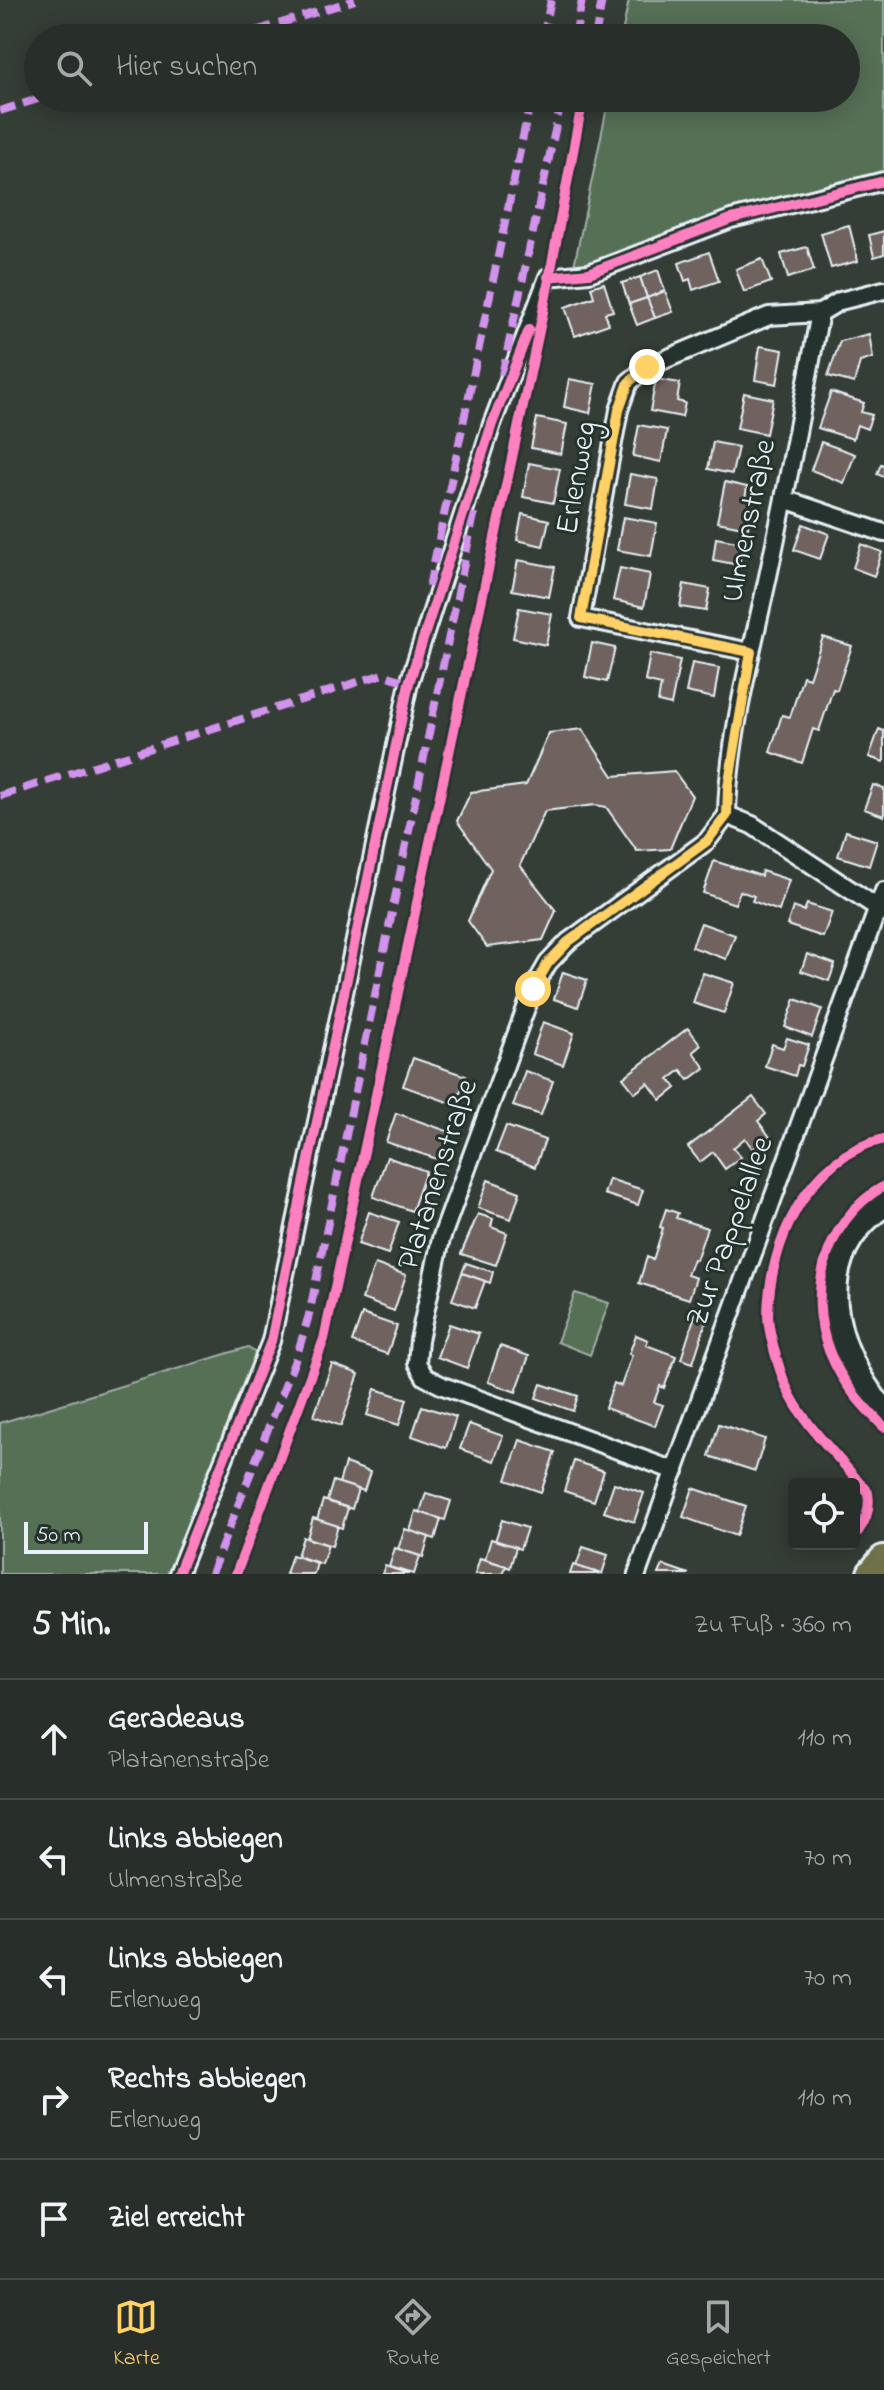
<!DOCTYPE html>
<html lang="de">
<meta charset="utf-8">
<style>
body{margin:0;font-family:"Indie Flower",sans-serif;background:#303631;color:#f1f3f6}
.controls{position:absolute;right:24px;bottom:24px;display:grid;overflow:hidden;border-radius:8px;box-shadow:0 4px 20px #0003}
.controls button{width:72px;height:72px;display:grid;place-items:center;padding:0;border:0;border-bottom:2px solid #444a46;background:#282e29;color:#f1f3f6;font:40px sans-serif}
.scale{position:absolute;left:24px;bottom:20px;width:124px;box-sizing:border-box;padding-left:8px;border:4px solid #e8f1f8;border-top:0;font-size:22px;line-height:28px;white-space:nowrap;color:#e8f1f8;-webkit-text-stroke:6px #26332d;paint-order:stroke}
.stop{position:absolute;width:24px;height:24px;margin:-18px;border:6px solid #ffd166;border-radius:50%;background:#fff}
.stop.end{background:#ffd166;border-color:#fff;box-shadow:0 2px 8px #0008}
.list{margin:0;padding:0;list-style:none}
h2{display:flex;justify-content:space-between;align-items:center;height:104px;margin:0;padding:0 32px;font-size:34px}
h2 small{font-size:26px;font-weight:400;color:#a5a8a8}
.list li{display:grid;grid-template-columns:52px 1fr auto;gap:24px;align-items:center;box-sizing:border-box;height:120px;padding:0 32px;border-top:2px solid #444a46}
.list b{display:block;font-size:30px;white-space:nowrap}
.list p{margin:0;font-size:26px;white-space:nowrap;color:#a5a8a8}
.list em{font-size:26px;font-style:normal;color:#a5a8a8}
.icon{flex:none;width:44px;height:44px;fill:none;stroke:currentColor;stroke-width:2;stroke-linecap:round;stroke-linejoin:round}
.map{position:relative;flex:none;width:884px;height:1574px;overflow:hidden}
.search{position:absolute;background:#282e29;box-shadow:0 4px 20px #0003;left:24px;right:24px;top:24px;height:88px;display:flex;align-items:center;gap:20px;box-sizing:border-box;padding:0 28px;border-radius:44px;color:#a5a8a8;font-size:30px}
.sheet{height:704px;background:#282e29}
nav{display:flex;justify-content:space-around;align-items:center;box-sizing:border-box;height:112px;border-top:2px solid #444a46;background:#282e29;font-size:22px;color:#a5a8a8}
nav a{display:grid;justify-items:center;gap:4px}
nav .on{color:#ffd166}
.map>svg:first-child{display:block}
.green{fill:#577056;stroke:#a0b0a7;stroke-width:2}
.building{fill:#70635e;stroke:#e8f1f8;stroke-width:2}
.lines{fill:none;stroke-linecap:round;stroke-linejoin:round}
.street-casing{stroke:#e8f1f8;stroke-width:22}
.secondary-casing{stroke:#e8f1f8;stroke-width:30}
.highway-casing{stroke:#e8f1f8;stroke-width:36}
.street{stroke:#26332d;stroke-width:16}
.secondary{stroke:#26332d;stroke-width:24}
.highway{stroke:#70704a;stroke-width:30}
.quiet{stroke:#d193ec;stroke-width:8;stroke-dasharray:16 8;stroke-linecap:butt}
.cycleway-casing{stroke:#26332d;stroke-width:15}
.cycleway{stroke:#ff80c0;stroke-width:10}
.route{stroke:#ffd166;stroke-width:10}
.labels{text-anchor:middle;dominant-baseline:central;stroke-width:6;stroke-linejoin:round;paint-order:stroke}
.street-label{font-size:32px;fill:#e8f1f8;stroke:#26332d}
</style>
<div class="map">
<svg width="884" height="1574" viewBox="0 0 884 1574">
<rect width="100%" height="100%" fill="#353d37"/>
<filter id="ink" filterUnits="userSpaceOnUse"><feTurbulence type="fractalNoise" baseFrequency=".0125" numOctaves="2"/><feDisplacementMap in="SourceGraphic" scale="16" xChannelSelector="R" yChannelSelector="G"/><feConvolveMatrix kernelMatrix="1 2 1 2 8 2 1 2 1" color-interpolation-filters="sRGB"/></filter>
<g filter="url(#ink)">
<g class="green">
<path d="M629,0H884V176L591,266H574L609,98H846V38H621Z"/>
<path d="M575,1293L609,1303L590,1355L557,1342Z"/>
<path d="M248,1347L259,1356L172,1574H0V1423Z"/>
</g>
<g class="building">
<path d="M849,225L858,261L831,268L821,233Z"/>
<path d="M884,231V254L874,257L869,235Z"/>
<path d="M807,247L814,270L788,278L781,254Z"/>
<path d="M709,252L719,281L693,290L690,279L685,281L679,263Z"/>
<path d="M762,259L771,282L744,292L736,269Z"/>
<path d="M658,270L665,291L647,298L640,277Z"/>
<path d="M640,277L647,298L629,304L622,283Z"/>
<path d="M604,283L613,311L605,313L609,324L575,336L565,307L594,297L591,287Z"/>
<path d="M665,291L673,312L655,318L647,298Z"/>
<path d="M647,298L655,318L637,325L629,304Z"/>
<path d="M869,334L873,358L860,362L854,383L828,376L840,341Z"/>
<path d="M760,346L783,350L777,384L755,380Z"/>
<path d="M569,379L596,384L590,413L564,407Z"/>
<path d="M656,379L680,383L677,401L685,403L682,417L650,411Z"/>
<path d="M831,392L864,403L861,412L872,415L867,429L857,425L853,439L818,428Z"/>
<path d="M744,393L773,399L766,434L737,428Z"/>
<path d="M537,418L567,424L561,454L531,448Z"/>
<path d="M639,425L667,430L661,462L633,456Z"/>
<path d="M713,442L738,447L732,474L708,469Z"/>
<path d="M821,442L855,454L844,483L811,470Z"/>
<path d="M529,463L560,469L553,503L523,497Z"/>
<path d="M881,464L884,465V477L877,474Z"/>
<path d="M630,474L658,479L653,509L625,504Z"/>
<path d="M725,482L747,487L745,499L753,501L748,528L717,522Z"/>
<path d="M522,514L549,520L543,546L517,540Z"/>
<path d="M623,517L657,523L651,556L617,550Z"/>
<path d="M803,524L829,534L820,559L794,550Z"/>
<path d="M716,538L743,543L739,565L713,560Z"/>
<path d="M861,544L882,552L874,576L853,568Z"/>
<path d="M518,560L555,567L549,597L512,590Z"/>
<path d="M620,568L650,574L644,607L613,600Z"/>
<path d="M684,584L710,589L706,611L680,607Z"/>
<path d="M519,608L552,614L546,645L513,638Z"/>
<path d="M823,637L852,646L837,690L833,689L819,731L813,729L802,763L770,752L782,715L790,717L803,676L809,678Z"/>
<path d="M592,643L615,648L607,682L585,677Z"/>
<path d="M650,654L680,660L671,705L658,702L661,685L645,681Z"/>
<path d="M692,663L719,668L714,698L686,692Z"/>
<path d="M582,729L613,776L674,771L692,796L670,849L637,851L606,807L595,805L545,811L520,865L556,911L543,940L487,947L468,921L491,869L457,821L471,792L526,785L549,733Z"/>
<path d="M879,729L884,731V762L869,757Z"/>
<path d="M873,785L884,788V816L864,809Z"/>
<path d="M846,831L877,841L869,866L838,856Z"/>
<path d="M714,861L761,876L762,871L789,880L779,911L752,901L754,896L740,891L735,904L703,893Z"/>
<path d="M807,904L832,912L823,937L787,925L793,907L804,911Z"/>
<path d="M701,923L735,935L726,959L692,947Z"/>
<path d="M807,954L835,964L829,981L801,971Z"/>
<path d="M563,972L587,980L578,1007L554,999Z"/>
<path d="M703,973L734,983L724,1013L693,1003Z"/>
<path d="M795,999L822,1009L812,1037L785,1027Z"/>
<path d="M543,1022L574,1033L563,1065L532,1054Z"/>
<path d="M688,1028L701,1045L693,1052L705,1068L689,1080L681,1070L669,1079L676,1088L661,1100L648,1083L635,1093L623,1078Z"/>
<path d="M787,1038L809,1045L802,1066L798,1065L795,1076L765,1066L772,1044L783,1048Z"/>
<path d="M413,1058L466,1076L456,1105L403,1086Z"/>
<path d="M525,1071L553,1081L541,1115L513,1106Z"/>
<path d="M753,1097L766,1114L758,1121L770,1137L753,1149L745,1138L733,1148L741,1157L725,1169L713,1152L700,1162L688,1147Z"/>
<path d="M396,1113L450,1132L440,1160L386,1142Z"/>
<path d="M506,1126L545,1140L535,1167L496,1152Z"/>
<path d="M387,1157L426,1171L412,1211L373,1197Z"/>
<path d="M609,1179L643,1190L638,1205L604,1194Z"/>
<path d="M488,1180L520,1192L511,1219L478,1208Z"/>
<path d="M666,1209L678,1213L676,1218L707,1228L696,1260L693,1259L687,1275L696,1278L689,1299L639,1283L647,1257L653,1260L663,1228L660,1227Z"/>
<path d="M369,1212L399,1222L388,1254L358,1244Z"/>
<path d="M478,1214L493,1219L491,1227L507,1233L496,1265L461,1254Z"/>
<path d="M466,1263L493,1272L490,1283L462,1273Z"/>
<path d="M375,1264L406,1275L394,1311L362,1299Z"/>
<path d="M462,1273L485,1281L475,1308L452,1300Z"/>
<path d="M696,1312L708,1316L693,1363L681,1359Z"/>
<path d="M362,1314L397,1326L387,1354L352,1342Z"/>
<path d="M449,1324L479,1334L467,1368L437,1357Z"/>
<path d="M636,1335L648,1340L646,1345L676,1356L664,1388L660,1386L654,1402L663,1405L655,1426L605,1408L614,1383L621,1386L632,1355L629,1354Z"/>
<path d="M500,1346L529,1356L516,1392L488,1382Z"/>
<path d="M332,1364L359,1374L341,1426L314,1416Z"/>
<path d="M541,1384L578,1396L573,1411L536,1398Z"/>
<path d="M375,1389L407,1399L399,1425L367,1415Z"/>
<path d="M422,1406L456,1417L446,1448L412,1436Z"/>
<path d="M469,1424L503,1436L494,1461L460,1449Z"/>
<path d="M719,1424L765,1439L755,1471L709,1456Z"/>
<path d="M520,1440L555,1452L541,1492L506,1480Z"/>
<path d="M574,1461L604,1471L594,1501L564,1491Z"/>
<path d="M345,1463L370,1472L364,1491L339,1483Z"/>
<path d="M333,1481L358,1489L352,1509L327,1501Z"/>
<path d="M614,1483L644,1493L634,1522L604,1512Z"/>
<path d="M693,1488L746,1506L736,1536L683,1517Z"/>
<path d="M426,1493L451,1501L445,1520L420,1512Z"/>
<path d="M323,1500L348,1508L342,1528L317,1520Z"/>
<path d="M416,1511L441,1519L435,1539L410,1531Z"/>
<path d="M313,1518L338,1526L332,1546L307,1538Z"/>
<path d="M502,1520L527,1528L520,1549L495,1541Z"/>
<path d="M405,1529L429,1537L423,1557L398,1549Z"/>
<path d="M303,1537L328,1545L322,1564L297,1556Z"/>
<path d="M491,1539L516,1547L510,1568L485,1559Z"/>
<path d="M583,1547L608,1555L602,1574L576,1566Z"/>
<path d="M395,1548L420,1556L414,1574L389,1567Z"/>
<path d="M292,1555L317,1563L314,1574H286Z"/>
<path d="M480,1558L506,1566L503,1574H475Z"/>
<path d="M573,1565L598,1573V1574H570Z"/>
<path d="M663,1565L689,1574H659Z"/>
<path d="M385,1566L409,1574H382Z"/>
</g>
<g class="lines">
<g class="street-casing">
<g id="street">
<path d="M784,499L884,533"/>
<path d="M751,652L581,618L619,410L629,382L647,367L769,316L820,313L840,301L884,290"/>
<path d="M727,815C728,742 751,654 767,581C786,492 803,402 820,313"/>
<path d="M727,815L752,825L884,912"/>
<path d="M675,1471L443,1386L425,1377L417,1363L419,1340L441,1239L533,989L548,963L568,942L707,841L727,815"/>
<path d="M178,1574L271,1341L409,683L492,424L548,277L589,273L731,219L884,181"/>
<path d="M637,1574L884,891"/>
</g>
</g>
<g class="secondary-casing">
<path id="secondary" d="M884,1204C805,1258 832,1351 884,1412"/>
</g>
<g class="highway-casing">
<path id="highway" d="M873,1574L884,1561"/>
</g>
<use href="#street" class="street"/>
<use href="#secondary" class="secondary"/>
<use href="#highway" class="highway"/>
<g class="quiet">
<path d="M233,38L355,0"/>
<path d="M543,38L551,0"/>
<path d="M575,38L582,0"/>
<path d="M595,38L602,0"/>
<path d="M0,111L41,98"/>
<path d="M502,375L562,98"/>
<path d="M429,587L531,98"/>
<path d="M0,796L383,674L409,683L410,677"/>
<path d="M211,1574L297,1355L309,1315L476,505"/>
</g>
<g class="cycleway-casing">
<g id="cycleway">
<path d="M548,277L589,273L731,219L884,181"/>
<path d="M884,1186C822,1221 803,1302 835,1364C847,1389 865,1408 884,1427"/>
<path d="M854,1537C865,1523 871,1510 868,1493C841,1458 803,1426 786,1386C779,1369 768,1332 768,1315C769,1243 808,1156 884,1139"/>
<path d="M178,1574L271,1341L409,683L492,424L529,330"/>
<path d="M236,1574L324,1339L542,317L583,98"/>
</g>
</g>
<use href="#cycleway" class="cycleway"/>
</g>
</g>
<g class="lines" filter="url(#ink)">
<path class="route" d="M533,989L548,963L568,942L707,841L727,815L728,787L751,652L581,618L619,410L629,382L647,367"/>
</g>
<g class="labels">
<g class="street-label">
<text transform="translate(578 478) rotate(-80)">Erlenweg</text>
<text transform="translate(750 521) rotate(-78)">Ulmenstraße</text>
<text transform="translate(439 1175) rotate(-72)">Platanenstraße</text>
<text transform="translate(731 1232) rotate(-70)">Zur Pappelallee</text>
</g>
</g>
</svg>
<div class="controls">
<button><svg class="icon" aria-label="locate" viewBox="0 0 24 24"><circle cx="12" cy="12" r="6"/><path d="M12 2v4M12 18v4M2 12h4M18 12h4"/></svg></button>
</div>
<div class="scale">50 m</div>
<div class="stop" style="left:533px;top:989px"></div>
<div class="stop end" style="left:647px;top:367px"></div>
<div class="search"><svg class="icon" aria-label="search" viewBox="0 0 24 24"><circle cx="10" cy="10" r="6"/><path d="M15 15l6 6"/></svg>Hier suchen</div>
</div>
<section class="sheet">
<h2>5 Min.<small>Zu Fuß · 360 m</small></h2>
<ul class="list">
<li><svg class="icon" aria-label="ahead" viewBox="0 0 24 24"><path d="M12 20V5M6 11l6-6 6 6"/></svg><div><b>Geradeaus</b><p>Platanenstraße</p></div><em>110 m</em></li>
<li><svg class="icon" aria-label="left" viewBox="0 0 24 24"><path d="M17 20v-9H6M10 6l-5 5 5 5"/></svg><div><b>Links abbiegen</b><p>Ulmenstraße</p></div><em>70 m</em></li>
<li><svg class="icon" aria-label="left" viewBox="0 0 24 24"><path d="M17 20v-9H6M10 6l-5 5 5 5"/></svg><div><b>Links abbiegen</b><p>Erlenweg</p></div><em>70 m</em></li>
<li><svg class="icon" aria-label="right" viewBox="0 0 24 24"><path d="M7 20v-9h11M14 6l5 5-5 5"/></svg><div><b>Rechts abbiegen</b><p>Erlenweg</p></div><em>110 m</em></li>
<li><svg class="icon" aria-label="arrive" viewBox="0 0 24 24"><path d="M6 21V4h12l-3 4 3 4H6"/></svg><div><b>Ziel erreicht</b></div></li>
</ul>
</section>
<nav>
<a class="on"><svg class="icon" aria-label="map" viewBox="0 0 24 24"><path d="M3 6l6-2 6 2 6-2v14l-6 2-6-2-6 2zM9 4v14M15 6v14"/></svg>Karte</a>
<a><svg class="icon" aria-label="directions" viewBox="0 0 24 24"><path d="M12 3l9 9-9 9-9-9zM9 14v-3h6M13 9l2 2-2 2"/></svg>Route</a>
<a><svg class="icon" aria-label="saved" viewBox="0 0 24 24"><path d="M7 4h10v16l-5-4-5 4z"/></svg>Gespeichert</a>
</nav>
